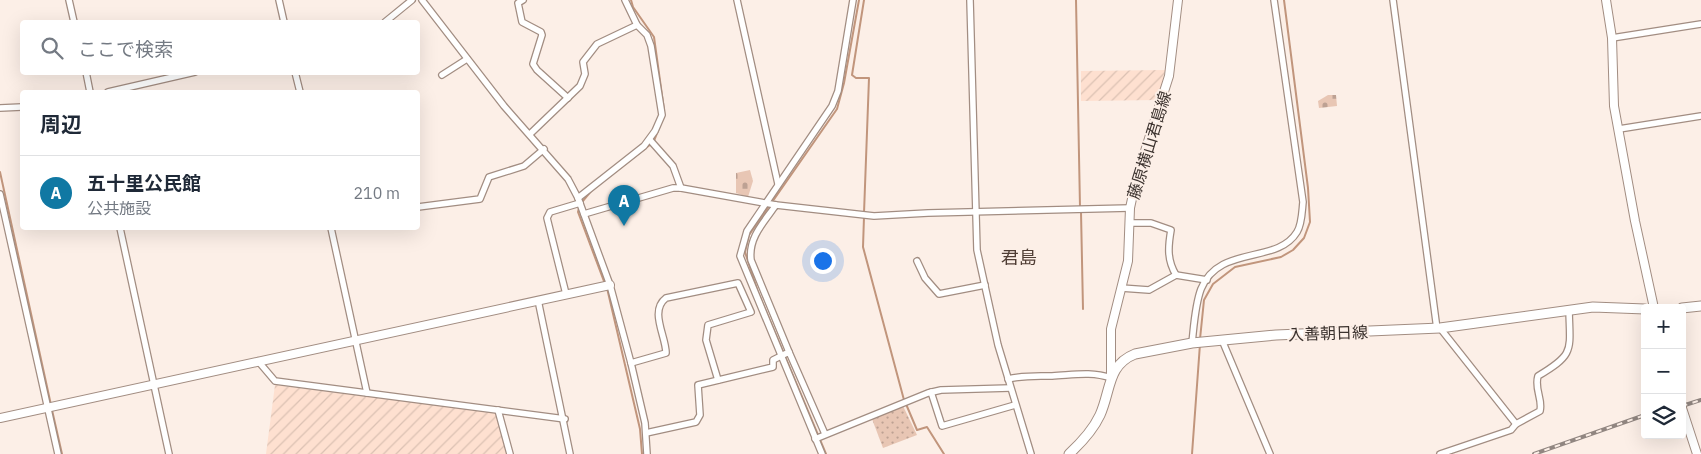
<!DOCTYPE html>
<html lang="ja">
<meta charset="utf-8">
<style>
body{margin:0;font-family:"IBM Plex Sans","Noto Sans JP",sans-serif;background:#f6f6f7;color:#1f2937}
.controls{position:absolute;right:15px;bottom:15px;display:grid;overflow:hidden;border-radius:5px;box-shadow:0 5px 20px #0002}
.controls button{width:45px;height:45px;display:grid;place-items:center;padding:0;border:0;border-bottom:1px solid #e0e1e3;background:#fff;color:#1f2937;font:25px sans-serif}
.you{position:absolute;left:822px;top:260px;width:18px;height:18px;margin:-12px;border:4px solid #fff;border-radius:50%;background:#1a73e8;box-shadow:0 0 0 8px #1a73e833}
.badge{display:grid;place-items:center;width:32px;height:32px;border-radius:50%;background:#1078a3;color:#fff;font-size:16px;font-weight:700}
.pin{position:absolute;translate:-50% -41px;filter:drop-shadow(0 1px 2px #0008)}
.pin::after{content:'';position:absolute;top:26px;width:18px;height:15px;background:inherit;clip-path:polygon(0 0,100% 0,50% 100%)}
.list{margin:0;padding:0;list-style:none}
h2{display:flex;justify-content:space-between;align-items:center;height:65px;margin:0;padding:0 20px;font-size:21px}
h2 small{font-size:16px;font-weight:400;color:#747a83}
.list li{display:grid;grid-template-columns:32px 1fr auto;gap:15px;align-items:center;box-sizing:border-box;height:75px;padding:0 20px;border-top:1px solid #e0e1e3}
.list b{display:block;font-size:19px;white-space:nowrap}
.list p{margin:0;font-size:16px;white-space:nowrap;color:#747a83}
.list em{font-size:16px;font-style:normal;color:#747a83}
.icon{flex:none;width:28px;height:28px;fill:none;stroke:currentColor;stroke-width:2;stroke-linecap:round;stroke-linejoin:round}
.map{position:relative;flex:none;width:1701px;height:454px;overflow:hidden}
.search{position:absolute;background:#fff;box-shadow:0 5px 20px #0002;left:20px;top:20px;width:400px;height:55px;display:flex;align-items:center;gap:12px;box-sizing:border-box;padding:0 18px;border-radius:5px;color:#747a83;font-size:19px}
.panel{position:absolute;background:#fff;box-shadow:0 5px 20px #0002;left:20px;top:90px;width:400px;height:140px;border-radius:5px}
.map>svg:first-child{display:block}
.industrial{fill:url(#industrial-furrows)}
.cemetery{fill:url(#cemetery-stones)}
.garden{fill:url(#garden-dots)}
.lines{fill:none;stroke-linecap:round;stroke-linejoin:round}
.stream{stroke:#c1957c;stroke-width:2}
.street-casing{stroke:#a28d82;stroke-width:8}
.secondary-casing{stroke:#a28d82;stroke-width:10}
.primary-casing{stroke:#a28d82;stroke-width:11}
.street{stroke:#fff;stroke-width:5.5}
.secondary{stroke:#fff;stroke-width:8}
.primary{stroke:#fff;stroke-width:9}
.rail-casing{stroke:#918681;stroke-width:4}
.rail{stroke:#fcefe7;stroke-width:2;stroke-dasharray:5.5;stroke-linecap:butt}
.labels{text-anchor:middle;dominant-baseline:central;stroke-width:4;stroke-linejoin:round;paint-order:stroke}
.street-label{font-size:16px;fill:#3c332f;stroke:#fcefe7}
.neighbourhood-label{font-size:18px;fill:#4f3d34;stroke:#fcefe7}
</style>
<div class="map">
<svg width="1701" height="454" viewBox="0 0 1701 454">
<defs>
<pattern id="industrial-furrows" width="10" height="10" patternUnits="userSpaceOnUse" patternTransform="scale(1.25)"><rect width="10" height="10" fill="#fee0d0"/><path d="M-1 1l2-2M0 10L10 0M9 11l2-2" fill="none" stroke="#dbc1b3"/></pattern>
<pattern id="cemetery-stones" width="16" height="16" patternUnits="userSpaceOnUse" patternTransform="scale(1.25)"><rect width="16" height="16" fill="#e8c6b4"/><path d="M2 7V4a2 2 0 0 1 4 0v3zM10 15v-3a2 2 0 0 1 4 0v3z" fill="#bda193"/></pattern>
<pattern id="garden-dots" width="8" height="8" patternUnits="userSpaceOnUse" patternTransform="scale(1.25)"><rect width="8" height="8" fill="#e8c6b4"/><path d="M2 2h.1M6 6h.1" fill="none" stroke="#bda193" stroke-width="1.8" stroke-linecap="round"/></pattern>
</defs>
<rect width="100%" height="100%" fill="#fcefe7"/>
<g class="industrial">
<path d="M1165,70L1158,100L1081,101V71Z"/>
<path d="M275,385L496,413L507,454H266Z"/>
</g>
<g class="cemetery">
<path d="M1328,95H1336L1337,106L1319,108L1318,101Z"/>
<path d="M750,170L753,181L748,197L736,193V173Z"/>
</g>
<path class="garden" d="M903,406L917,435L883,448L872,419Z"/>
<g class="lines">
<g class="stream">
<path d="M631,0L633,7L654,37L664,110"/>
<path d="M864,0L852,75L856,78H869L864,213"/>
<path d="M1076,0L1080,207"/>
<path d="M654,141L663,118"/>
<path d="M0,172L51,405"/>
<path d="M615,172L651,144"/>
<path d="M582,202L592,190"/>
<path d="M579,208L578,212L605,284"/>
<path d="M1081,212L1083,309"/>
<path d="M864,217L863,247L904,400"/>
<path d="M607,288L640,429L642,454"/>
<path d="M1200,339L1204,300L1213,284L1235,267L1281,257L1293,250L1304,238L1310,222L1308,188L1284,0"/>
<path d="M906,404L917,430L927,427L944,454"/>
<path d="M52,410L62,454"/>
<path d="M826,454L758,292L745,252L749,235L837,109L844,83L859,0"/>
<path d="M1192,454L1200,344"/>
</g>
<g class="street-casing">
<g id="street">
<path d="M69,0L74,22"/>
<path d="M279,0L284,22"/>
<path d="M422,0L504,106L568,179L578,198L610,285L631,363L645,423L647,454"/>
<path d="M523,0L518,3L522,22L541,32L542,35L533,64L537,70L568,98"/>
<path d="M737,0L778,184"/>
<path d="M970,0L977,250L998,345L1031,454"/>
<path d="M1393,0L1437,329"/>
<path d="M385,22L412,0"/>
<path d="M1612,38L1701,24"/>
<path d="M86,72L90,92"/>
<path d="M295,72L300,92"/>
<path d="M442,75L467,59"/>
<path d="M108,92L195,72"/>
<path d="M0,108L22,107"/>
<path d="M1619,129L1701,116"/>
<path d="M530,134L580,86L585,74L583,62L597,44L637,25"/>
<path d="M650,140L673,166L681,188"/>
<path d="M0,194L58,454"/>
<path d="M578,198L644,146L655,131L662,115L651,46L647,35L637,25L625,0"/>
<path d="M776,205C764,222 748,238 751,260L789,352"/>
<path d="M418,207L480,199L489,177L524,166L544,149"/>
<path d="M584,214L673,188H681L776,205L874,216L928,213L1130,208"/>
<path d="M1129,223H1151L1171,230C1168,247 1167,260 1176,275"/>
<path d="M120,228L169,454"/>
<path d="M331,228L367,393"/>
<path d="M917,261L925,278L939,294L985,285"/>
<path d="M1121,288L1149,290L1176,275L1207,280"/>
<path d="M566,294L547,218L550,212L580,203"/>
<path d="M538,300L570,454"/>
<path d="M1440,328L1516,424"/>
<path d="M1222,340L1270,454"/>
<path d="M1192,343C1194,325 1195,305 1201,289C1219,244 1277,265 1297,232C1302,224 1302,211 1303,202L1274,0"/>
<path d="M258,361L275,381L565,419"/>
<path d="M631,363L666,353C666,336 649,311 666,298L738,283L751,312L708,325L706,340L718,380"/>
<path d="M1008,379C1025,375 1036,376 1052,376C1073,375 1091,371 1111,378"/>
<path d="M931,392L942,426L1015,405"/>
<path d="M498,410L510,454"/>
<path d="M646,433L696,422L700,415L698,385L773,367V360L789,352L825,434"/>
<path d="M815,439L928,393L941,390L1010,388"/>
<path d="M822,454L740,256L747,231L832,106L838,91L853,0"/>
<path d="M1440,454L1511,430L1516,424L1540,411C1543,399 1534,389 1538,376C1575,354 1570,351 1569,310"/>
</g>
</g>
<g class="secondary-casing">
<g id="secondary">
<path d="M1606,0L1612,38L1614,106L1635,221L1654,308"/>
<path d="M1111,376V329L1128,261L1130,208L1137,176L1169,76L1178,0"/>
<path d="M1682,408L1697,454"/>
<path d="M0,418L610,285"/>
</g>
</g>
<g class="primary-casing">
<g id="primary">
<path d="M1682,308L1701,306"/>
<path d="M1069,454C1082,442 1093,430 1100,415C1111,391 1107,365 1135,354L1192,343L1276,335L1440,328L1593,307L1645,309"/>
</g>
</g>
<use href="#street" class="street"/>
<use href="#secondary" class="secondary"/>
<use href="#primary" class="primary"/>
<g class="rail-casing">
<g id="rail">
<path d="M1682,406L1701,400"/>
<path d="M1534,454L1645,415"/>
</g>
</g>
<use href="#rail" class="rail"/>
</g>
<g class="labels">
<g class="street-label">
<text transform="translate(1149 145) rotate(-73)">藤原横山君島線</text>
<text transform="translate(1328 333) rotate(-2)">入善朝日線</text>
</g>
<g class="neighbourhood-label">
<text x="1019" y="257">君島</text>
</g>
</g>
</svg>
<div class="controls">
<button>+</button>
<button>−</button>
<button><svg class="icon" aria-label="layers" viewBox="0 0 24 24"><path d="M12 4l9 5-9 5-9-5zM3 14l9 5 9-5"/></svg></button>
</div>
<div class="you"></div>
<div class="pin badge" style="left:624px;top:226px">A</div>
<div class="search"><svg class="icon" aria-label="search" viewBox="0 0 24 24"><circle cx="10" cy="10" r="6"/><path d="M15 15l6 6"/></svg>ここで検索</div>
<section class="panel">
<h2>周辺<small></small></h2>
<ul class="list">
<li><span class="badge">A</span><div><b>五十里公民館</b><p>公共施設</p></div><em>210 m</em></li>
</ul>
</section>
</div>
